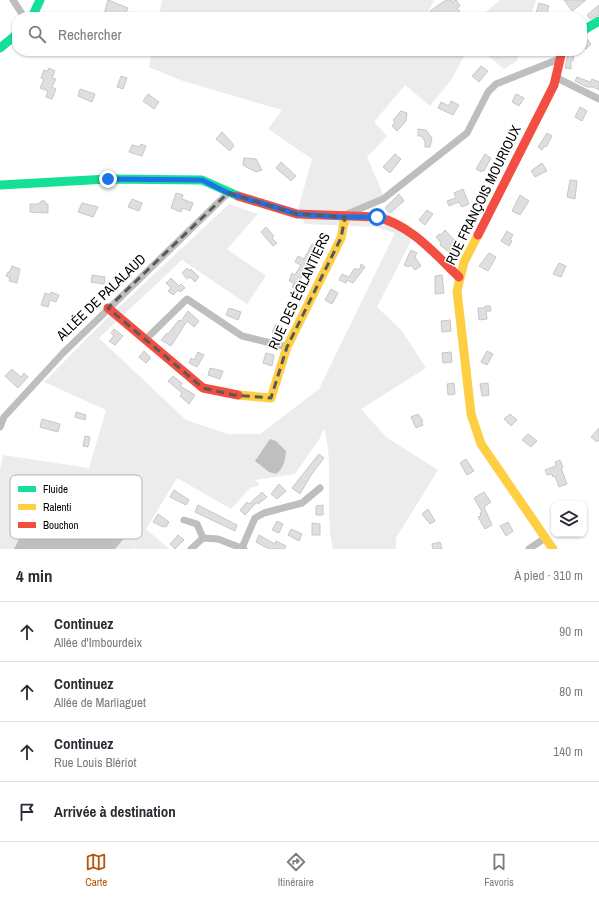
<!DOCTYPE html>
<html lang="fr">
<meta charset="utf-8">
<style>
body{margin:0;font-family:"Archivo Narrow",sans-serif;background:#f2f2f3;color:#2b2b33}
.controls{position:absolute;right:12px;bottom:12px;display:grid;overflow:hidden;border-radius:8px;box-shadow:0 1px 3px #0004}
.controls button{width:36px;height:36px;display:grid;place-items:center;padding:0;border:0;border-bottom:1px solid #e1e1e2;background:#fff;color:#2b2b33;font:20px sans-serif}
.stop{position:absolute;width:12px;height:12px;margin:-9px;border:3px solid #1a73e8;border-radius:50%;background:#fff}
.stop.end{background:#1a73e8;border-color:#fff;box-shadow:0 1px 4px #0008}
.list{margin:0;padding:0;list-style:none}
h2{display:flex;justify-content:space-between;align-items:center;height:52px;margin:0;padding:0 16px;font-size:17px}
h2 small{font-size:13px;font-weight:400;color:#7c7c81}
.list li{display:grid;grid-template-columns:26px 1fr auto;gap:12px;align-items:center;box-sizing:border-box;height:60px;padding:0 16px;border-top:1px solid #e1e1e2}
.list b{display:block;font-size:15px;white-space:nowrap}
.list p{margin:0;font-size:13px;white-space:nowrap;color:#7c7c81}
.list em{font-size:13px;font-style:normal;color:#7c7c81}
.icon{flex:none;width:22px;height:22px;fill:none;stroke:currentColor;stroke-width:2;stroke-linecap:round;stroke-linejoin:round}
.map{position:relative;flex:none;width:599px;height:549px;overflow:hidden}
.search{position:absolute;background:#fff;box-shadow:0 1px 3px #0004;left:12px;right:12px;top:12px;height:44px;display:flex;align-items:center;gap:10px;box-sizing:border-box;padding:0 14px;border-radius:16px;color:#7c7c81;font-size:15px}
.sheet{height:292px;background:#fff}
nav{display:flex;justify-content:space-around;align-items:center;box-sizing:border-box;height:56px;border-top:1px solid #e1e1e2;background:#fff;font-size:11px;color:#7c7c81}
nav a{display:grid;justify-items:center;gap:2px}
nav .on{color:#b45309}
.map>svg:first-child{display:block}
.green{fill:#ececec}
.water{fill:#bfbfbf}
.building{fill:#dfdfdf;stroke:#c7c7c7}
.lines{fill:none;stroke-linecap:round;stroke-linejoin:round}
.street{stroke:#bebebe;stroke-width:7}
.fast{stroke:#16e098;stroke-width:9}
.slow{stroke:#ffcf43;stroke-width:9}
.jam{stroke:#f24e42;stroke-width:9}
.route{stroke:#1a73e8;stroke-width:5}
.marked{fill:none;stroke:#595959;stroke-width:3;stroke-dasharray:8 5;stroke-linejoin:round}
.labels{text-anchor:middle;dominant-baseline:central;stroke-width:3;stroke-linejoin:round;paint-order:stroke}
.street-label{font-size:14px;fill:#000;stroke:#fff}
.key{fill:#fff;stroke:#b2b2b2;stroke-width:1}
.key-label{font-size:11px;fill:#000}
</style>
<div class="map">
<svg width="599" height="549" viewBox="0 0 599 549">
<rect width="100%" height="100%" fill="#fff"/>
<g class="green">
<path d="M162,0H434L428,12L431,17H159Z"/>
<path d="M500,0H536L530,17H480Z"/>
<path d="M152,51H467L451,80L430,106L405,85L374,122L387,136L367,157L383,194L361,212C379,219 399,225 411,241L377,307L402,331L426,368L361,409L386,437L438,470L396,538V549H333C324,510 335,467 324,428L320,438L295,474L255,480L260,485L250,488L231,509L177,478L146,529L169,549H133L136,543L132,549H0V470L3,455L89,468L106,410L44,382L104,321L229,204L258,214L227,249L266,276L247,304L182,260L99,338L186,420L228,434H260L319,389L395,233L376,227L305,224L298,209L312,159L268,129L282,110L183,81L149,67Z"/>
<path d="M482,51H520L517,61L504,69Z"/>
</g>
<g class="water">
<path d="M270,439L276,441L286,451C285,460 284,468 276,474L269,472L255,461Z"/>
<path d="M101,500L111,508L122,510L137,518L126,536L115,549H14L19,539L33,519L54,512L86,511Z"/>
</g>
<g class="building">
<path d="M108,0L128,8L124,17H110L104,14Z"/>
<path d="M446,0H451L452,2L456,0L460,6L457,8L460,12L453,17H433L430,11Z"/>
<path d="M564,0H586L572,11Z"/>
<path d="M539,3L549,6L546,17H535Z"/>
<path d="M599,5V15L590,19L587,15Z"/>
<path d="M582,37H585L591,44L586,49L582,44Z"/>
<path d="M568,54H574L573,61L571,60V69L565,68Z"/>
<path d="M481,66L488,71L479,82L472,76Z"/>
<path d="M49,68L55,71L52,78L56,79L52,87L56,89L52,99L46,97L48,91L40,88L44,79L41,78L44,70L48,71Z"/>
<path d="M121,76L127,78L123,89L117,87Z"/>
<path d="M577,77L590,82L592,79L599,82V90L593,87H587L575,81Z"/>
<path d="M80,89L95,94L92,102L78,96Z"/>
<path d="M148,94L159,102L154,109L143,101Z"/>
<path d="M516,94L524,98L519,106L512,102Z"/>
<path d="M451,101L459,105L453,115L438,108L441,102L449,106Z"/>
<path d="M580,107L587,111L582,121L575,117Z"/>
<path d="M401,111L407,113L406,121L397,131L392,126L395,122L393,120Z"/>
<path d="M418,129L426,130L432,138L430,147H425V141L421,136H418Z"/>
<path d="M222,132L234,145L230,151L216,139Z"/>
<path d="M547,133L552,136L546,147L544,146L542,150L538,147Z"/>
<path d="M141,144L146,146L142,156L129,152L132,145L140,147Z"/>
<path d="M395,154L401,159L390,173L383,167Z"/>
<path d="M485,154L491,158L484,171L482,170L481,172L476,169Z"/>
<path d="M244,158L256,159L262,170L256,172L243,165Z"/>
<path d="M281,162L296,176L291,181L276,168Z"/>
<path d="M542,163L547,171L535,177L531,171Z"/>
<path d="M570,180L577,181L575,199L567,197Z"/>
<path d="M463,189L469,204L462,207L459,202L449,206L447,201L456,198L454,193Z"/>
<path d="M176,193L183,195L182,199L193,203L190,211L183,208L181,212L171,208Z"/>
<path d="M399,194L404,201L390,213L385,208Z"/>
<path d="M520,195L529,201L520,215L512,211Z"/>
<path d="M132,199L142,203L139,211L128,207Z"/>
<path d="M41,201H45V204H48V213L30,212V204H39Z"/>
<path d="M82,203L98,207L93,217L78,212Z"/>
<path d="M427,210L433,214L425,225L419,220Z"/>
<path d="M266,227L274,236L272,238L277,243L273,246L261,232Z"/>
<path d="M445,230L460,246L457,249L459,251L455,257L440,245L441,243L436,237L439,234L441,235Z"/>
<path d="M507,231L513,235L510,240L512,241L509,246L501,241Z"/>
<path d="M322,232L329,236L325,244L321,242L322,239L319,237Z"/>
<path d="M312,244L320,248L307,270L309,271L307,275L304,273L298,283L304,286L301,292L292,287L294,283L289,281L292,273L295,275L301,265L295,262L298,256L304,259Z"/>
<path d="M411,250L417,253L415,257L421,266L415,270L411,265L409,267L404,265Z"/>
<path d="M489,253L496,257L488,271L479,266Z"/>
<path d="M559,263L566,266L561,277L553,274Z"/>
<path d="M361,264L365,267L353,283L347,280L346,283L339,280L342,274L349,277L354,269H360Z"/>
<path d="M12,266L20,269L17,283L9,281L10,278L6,276L8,272H10Z"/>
<path d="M187,268L190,271L191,269L199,277L195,282L190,277L187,279L182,273Z"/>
<path d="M92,275L105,277L104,284L91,282Z"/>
<path d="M442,275L444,293L435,294V276Z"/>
<path d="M171,278L179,286L181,284L185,288L180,292L178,290L173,295L168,291L171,288L166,283Z"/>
<path d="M331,289L338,293L332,304L325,300Z"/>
<path d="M51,292L59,295L56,302L50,300L48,307L41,305L45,293L50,295Z"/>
<path d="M485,306H490L491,311H486L487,319L479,320L478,308H485Z"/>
<path d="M229,308L241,312L238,320L226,315Z"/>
<path d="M188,311L199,321L194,327L187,321L171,346L161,340L167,333L168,334L179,320L181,321Z"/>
<path d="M450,320L451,331L442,332L441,321Z"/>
<path d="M276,324L283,327L279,336L272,333Z"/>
<path d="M114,329L123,336L115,345L109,341L114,336L111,333Z"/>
<path d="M144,351L151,358L146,363L139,357Z"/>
<path d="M487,351L493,354L487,365L481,362Z"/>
<path d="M198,352L204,355L197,367L189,363L191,358L194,360Z"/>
<path d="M451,352L452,362L443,363L442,353Z"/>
<path d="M266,353L274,355L272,366L263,363Z"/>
<path d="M210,368L223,371L220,379L208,375Z"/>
<path d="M12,369L21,377L24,373L28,377L18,388L5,376Z"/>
<path d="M173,376L182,383L180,386L195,395L189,404L180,396L182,393L168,381Z"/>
<path d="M454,383L455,394L448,395L447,384Z"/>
<path d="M488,383L489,395L482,396L480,384Z"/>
<path d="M76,412L86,415L85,420L75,417Z"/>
<path d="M418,414L423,421H421L423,425L416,428L411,417Z"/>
<path d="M510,414L517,420L511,426L504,419Z"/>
<path d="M42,419L60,424L58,432L40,427Z"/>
<path d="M599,428V440L597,442L591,437Z"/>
<path d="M528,434L537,441L531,447L522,440Z"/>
<path d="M85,436L90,437L88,447L83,446Z"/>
<path d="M319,454L324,458L311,475L300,494L292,488Z"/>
<path d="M466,459L474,471L467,475L460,463Z"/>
<path d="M560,460L563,467L561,468L567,484L559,487L555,476L553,477L552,474L547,475L545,470L556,466L555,462Z"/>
<path d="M279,484L286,491L277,499L271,494Z"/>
<path d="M174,490L189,500L186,505L170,497Z"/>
<path d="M262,492L267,497L258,504L257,502L245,515L240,510L247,502L249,504Z"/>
<path d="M484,492L491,502L484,507L492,525L485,529L478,517L481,516L480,513L482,512L474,498Z"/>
<path d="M198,505L237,525L235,531L195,512Z"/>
<path d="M323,505V515H316V506Z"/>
<path d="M428,509L435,521L430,524L422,514Z"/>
<path d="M158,514L169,522L166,527L164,526L163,527L153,522Z"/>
<path d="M277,521L283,524L279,533L272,530Z"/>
<path d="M508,522L513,531L506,536L500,526Z"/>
<path d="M312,523L320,524V535H312Z"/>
<path d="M291,529L302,534L299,541L288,535Z"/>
<path d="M178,535L184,540L175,549L170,544Z"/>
<path d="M259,535L275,544L276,541L286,546L284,549H269L256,542Z"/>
<path d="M440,542L442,549H433L432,544Z"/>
</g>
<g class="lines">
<g class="street">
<path d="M13,0L24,17"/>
<path d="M557,78L599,99"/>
<path d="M345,215L383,199L467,133L488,92L496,84L559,59"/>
<path d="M146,339L187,299L242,336L287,347"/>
<path d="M0,427L4,417L63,353L228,193"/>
<path d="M184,520L197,524L203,538"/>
<path d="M242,548L255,518L264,513L302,503L320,488"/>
<path d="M191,549L203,538L218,539L244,549"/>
<path d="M529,549L545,538"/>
</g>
<g class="fast">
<path d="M32,17L40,0"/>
<path d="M582,31L599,21"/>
<path d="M0,48L17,34"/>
<path d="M0,185L108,179L202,180L238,196"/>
</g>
<g class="slow">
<path d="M478,235L464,262L457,291L471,414L481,444L553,549"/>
<path d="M238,395L271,398L287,347L341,238L345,217"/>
</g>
<g class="jam">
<path d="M238,196L297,214L377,217C411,225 435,254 459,277"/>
<path d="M478,235L554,85L562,51"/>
<path d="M108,308L203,388L238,395"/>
</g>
</g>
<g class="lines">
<path class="route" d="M108,179L202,180L228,193L297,214L340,217H377"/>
</g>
<path class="marked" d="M228,193L297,214L345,217L341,238L287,347L271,398L233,395L203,388L108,308Z"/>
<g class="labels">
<g class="street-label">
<text transform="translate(483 195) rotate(-64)">RUE FRANÇOIS MOURIOUX</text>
<text transform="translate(299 291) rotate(-65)">RUE DES ÉGLANTIERS</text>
<text transform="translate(101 297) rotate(-44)">ALLÉE DE PALALAUD</text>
</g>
</g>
<rect x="10" y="475" width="132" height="64" rx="6" class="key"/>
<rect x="18" y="486" width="18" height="6" fill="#16e098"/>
<rect x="18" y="504" width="18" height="6" fill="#ffcf43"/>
<rect x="18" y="522" width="18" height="6" fill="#f24e42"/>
<g class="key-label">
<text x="43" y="493">Fluide</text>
<text x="43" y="511">Ralenti</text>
<text x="43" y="529">Bouchon</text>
</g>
</svg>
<div class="controls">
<button><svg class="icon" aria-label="layers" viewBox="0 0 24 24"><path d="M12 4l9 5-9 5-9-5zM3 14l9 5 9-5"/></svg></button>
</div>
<div class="stop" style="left:377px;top:217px"></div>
<div class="stop end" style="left:108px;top:179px"></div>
<div class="search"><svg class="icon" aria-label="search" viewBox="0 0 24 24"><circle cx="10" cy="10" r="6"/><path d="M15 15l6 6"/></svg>Rechercher</div>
</div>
<section class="sheet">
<h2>4 min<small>À pied · 310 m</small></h2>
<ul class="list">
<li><svg class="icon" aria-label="ahead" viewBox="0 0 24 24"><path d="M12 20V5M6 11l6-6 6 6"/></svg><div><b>Continuez</b><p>Allée d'Imbourdeix</p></div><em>90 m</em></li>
<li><svg class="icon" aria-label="ahead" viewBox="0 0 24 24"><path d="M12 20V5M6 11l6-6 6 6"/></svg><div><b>Continuez</b><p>Allée de Marliaguet</p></div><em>80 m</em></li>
<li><svg class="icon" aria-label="ahead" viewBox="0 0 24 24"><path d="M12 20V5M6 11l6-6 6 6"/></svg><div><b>Continuez</b><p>Rue Louis Blériot</p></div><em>140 m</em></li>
<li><svg class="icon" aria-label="arrive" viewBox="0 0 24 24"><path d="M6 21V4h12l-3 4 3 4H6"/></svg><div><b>Arrivée à destination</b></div></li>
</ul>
</section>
<nav>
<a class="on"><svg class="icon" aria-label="map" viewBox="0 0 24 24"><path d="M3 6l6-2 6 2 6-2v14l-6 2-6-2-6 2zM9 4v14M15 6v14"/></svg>Carte</a>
<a><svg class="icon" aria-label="directions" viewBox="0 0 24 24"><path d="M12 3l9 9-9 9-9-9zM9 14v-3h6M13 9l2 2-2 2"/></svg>Itinéraire</a>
<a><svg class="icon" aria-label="saved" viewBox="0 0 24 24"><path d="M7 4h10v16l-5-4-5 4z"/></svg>Favoris</a>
</nav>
